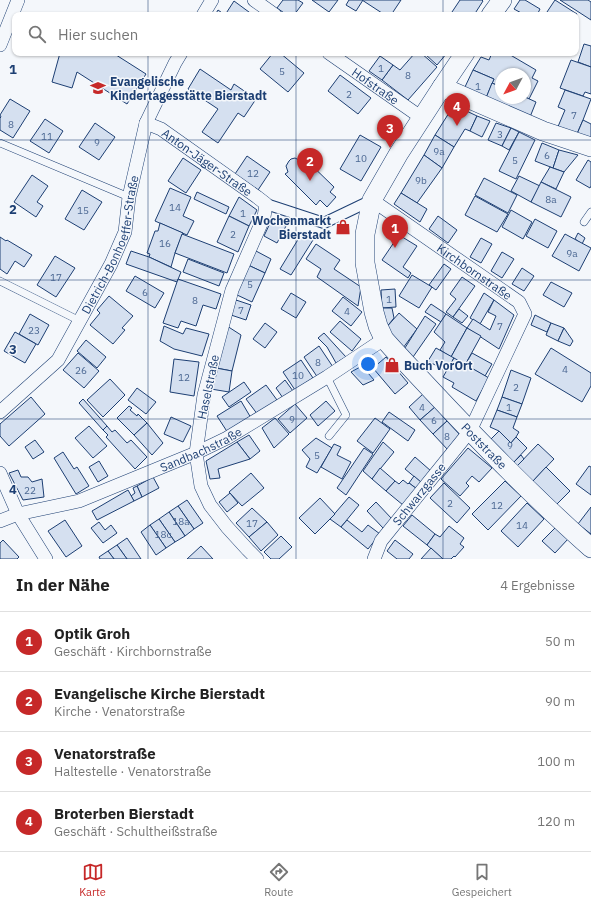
<!DOCTYPE html>
<html lang="de">
<meta charset="utf-8">
<style>
body{margin:0;font-family:"IBM Plex Sans",sans-serif;background:#f6f6f6;color:#222}
.compass{position:absolute;left:495px;top:68px;width:36px;height:36px;border-radius:50%;background:#fff;box-shadow:0 1px 3px #0004;rotate:229deg}
.you{position:absolute;left:368px;top:364px;width:14px;height:14px;margin:-10px;border:3px solid #fff;border-radius:50%;background:#1a73e8;box-shadow:0 0 0 6px #1a73e833}
.badge{display:grid;place-items:center;width:26px;height:26px;border-radius:50%;background:#c62828;color:#fff;font-size:13px;font-weight:700}
.pin{position:absolute;translate:-50% -33px;filter:drop-shadow(0 1px 2px #0008)}
.pin::after{content:'';position:absolute;top:21px;width:14px;height:12px;background:inherit;clip-path:polygon(0 0,100% 0,50% 100%)}
.list{margin:0;padding:0;list-style:none}
h2{display:flex;justify-content:space-between;align-items:center;height:52px;margin:0;padding:0 16px;font-size:17px}
h2 small{font-size:13px;font-weight:400;color:#767676}
.list li{display:grid;grid-template-columns:26px 1fr auto;gap:12px;align-items:center;box-sizing:border-box;height:60px;padding:0 16px;border-top:1px solid #e0e0e0}
.list b{display:block;font-size:15px;white-space:nowrap}
.list p{margin:0;font-size:13px;white-space:nowrap;color:#767676}
.list em{font-size:13px;font-style:normal;color:#767676}
.icon{flex:none;width:22px;height:22px;fill:none;stroke:currentColor;stroke-width:2;stroke-linecap:round;stroke-linejoin:round}
.map{position:relative;flex:none;width:591px;height:559px;overflow:hidden}
.search{position:absolute;background:#fff;box-shadow:0 1px 3px #0004;left:12px;right:12px;top:12px;height:44px;display:flex;align-items:center;gap:10px;box-sizing:border-box;padding:0 14px;border-radius:8px;color:#767676;font-size:15px}
.sheet{height:292px;background:#fff}
nav{display:flex;justify-content:space-around;align-items:center;box-sizing:border-box;height:56px;border-top:1px solid #e0e0e0;background:#fff;font-size:11px;color:#767676}
nav a{display:grid;justify-items:center;gap:2px}
nav .on{color:#c62828}
.map>svg:first-child{display:block}
.building{fill:#d5e0f0;stroke:#1d3f73}
.lines{fill:none;stroke-linecap:round;stroke-linejoin:round}
.service-casing{stroke:#1d3f73;stroke-width:8}
.pedestrian-casing{stroke:#1d3f73;stroke-width:12}
.minor-casing{stroke:#1d3f73;stroke-width:14}
.secondary-casing{stroke:#1d3f73;stroke-width:20}
.service{stroke:#f4f7fb;stroke-width:7}
.pedestrian{stroke:#f4f7fb;stroke-width:10}
.minor{stroke:#f4f7fb;stroke-width:13}
.secondary{stroke:#f4f7fb;stroke-width:19}
.grid{fill:none;stroke:#1d3f73;stroke-width:1;stroke-opacity:0.55}
.labels{text-anchor:middle;dominant-baseline:central;stroke-width:3;stroke-linejoin:round;paint-order:stroke}
.number-label{font-size:10px;fill:#4b6792}
.poi-label{font-size:12px;font-weight:bold;fill:#1d3f73;stroke:#f4f7fb;text-anchor:start}
.street-label{font-size:12px;fill:#1d3f73;stroke:#f4f7fb}
.grid-label{font-size:13px;text-anchor:middle;font-weight:bold;fill:#1d3f73;stroke:#f4f7fb;stroke-width:3;stroke-linejoin:round;paint-order:stroke}
</style>
<div class="map">
<svg width="591" height="559" viewBox="0 0 591 559">
<rect width="100%" height="100%" fill="#f4f7fb"/>
<g class="building">
<path d="M283,0H298L303,3L294,15H287L277,8Z"/>
<path d="M312,0H338L329,12Z"/>
<path d="M349,0H363L356,11L346,5Z"/>
<path d="M362,0H401L391,15H385Z"/>
<path d="M460,0H482L483,1L474,15H450Z"/>
<path d="M520,0H525L540,9L537,15H525L514,9Z"/>
<path d="M555,0L577,14L576,16V15H545Z"/>
<path d="M560,0H588L591,2V20Z"/>
<path d="M234,1L253,15H215L218,10L225,15Z"/>
<path d="M584,44L591,46V67L578,62Z"/>
<path d="M60,53H113L146,74L127,104L77,72L72,88L52,82Z"/>
<path d="M273,53H280L304,73L288,92L260,69Z"/>
<path d="M415,53H421L437,67L408,100L382,80L393,65L400,70Z"/>
<path d="M426,53H447L437,65L425,54Z"/>
<path d="M492,53H507L536,70L532,78L538,81L529,99L525,97V74H501V87L492,83L494,79L473,70L481,57L489,60Z"/>
<path d="M380,56L393,65L382,80L369,71Z"/>
<path d="M571,60L591,67V94L585,92L583,96L560,88Z"/>
<path d="M200,69L231,90L234,84L256,99L244,117L238,113L218,143L202,132L218,109L188,89Z"/>
<path d="M473,70L494,79L486,98L464,89Z"/>
<path d="M340,75L371,98L358,114L328,91Z"/>
<path d="M492,83L501,87V98L525,97L536,102L530,117L486,98Z"/>
<path d="M565,90L591,99L583,120L576,136L557,129L565,110L558,107Z"/>
<path d="M10,99L30,111L13,138L0,130V118L1,117L0,115Z"/>
<path d="M454,105L477,116L470,131L465,129L454,147L435,135Z"/>
<path d="M477,116L490,121L482,137L470,131Z"/>
<path d="M45,119L63,131L49,153L30,141Z"/>
<path d="M583,120L591,124V140L577,134Z"/>
<path d="M95,123L115,137L99,160L79,147Z"/>
<path d="M496,123L511,128L502,146L488,140Z"/>
<path d="M511,128L519,132L509,150L502,146Z"/>
<path d="M519,132L535,140L516,179L499,171Z"/>
<path d="M360,135L381,147L361,181L340,169Z"/>
<path d="M435,135L454,147L442,168L424,155Z"/>
<path d="M542,143L559,150L553,168L535,161Z"/>
<path d="M559,150L578,155L564,172L553,168Z"/>
<path d="M424,155L442,168L417,203L401,193Z"/>
<path d="M247,156L270,172L258,190L235,174Z"/>
<path d="M302,156L334,187L330,192L336,197L327,207L320,200L316,205L285,174L288,172L286,166L289,161L291,159L295,158L299,160Z"/>
<path d="M183,158L201,170L186,193L168,181Z"/>
<path d="M588,160L591,162V186L590,188L576,180Z"/>
<path d="M550,167L564,172L556,189L541,182Z"/>
<path d="M32,175L48,186L37,202L43,206L36,217L14,202Z"/>
<path d="M519,176L540,186L531,202L511,191Z"/>
<path d="M484,178L517,195L508,213L475,195Z"/>
<path d="M541,182L571,197L561,217L531,202Z"/>
<path d="M170,188L191,197L183,216L194,221L187,235L155,221Z"/>
<path d="M82,190L102,202L84,230L65,219Z"/>
<path d="M197,192L229,207L226,214L194,199Z"/>
<path d="M401,193L427,209L420,222L394,204Z"/>
<path d="M475,196L508,214L497,232L465,215Z"/>
<path d="M239,197L257,210L249,226L229,216Z"/>
<path d="M511,210L532,222L523,239L502,227Z"/>
<path d="M229,216L249,226L238,252L217,242Z"/>
<path d="M438,216L457,230L448,243L429,229Z"/>
<path d="M272,219L286,226L277,243L264,236Z"/>
<path d="M535,219L557,231L548,248L526,236Z"/>
<path d="M160,223L183,233L175,253L171,267L149,257L150,254L147,253L155,231H158Z"/>
<path d="M302,233L313,240L291,275L280,269Z"/>
<path d="M578,233L585,238L582,244L575,239Z"/>
<path d="M182,234L234,254L227,273L175,253Z"/>
<path d="M565,234L591,248L579,271L552,256Z"/>
<path d="M399,235L417,246L403,267L411,273L408,278L382,260Z"/>
<path d="M0,237L6,241L7,240L32,255L24,267L15,261L7,274L0,269Z"/>
<path d="M481,238L492,244L481,263L470,257Z"/>
<path d="M316,244L340,260L334,269L361,287L358,306L317,277L321,269L306,259Z"/>
<path d="M131,251L149,257L181,272L177,282L126,264Z"/>
<path d="M256,251L271,259L265,273L248,265Z"/>
<path d="M502,252L514,259L502,278L491,271Z"/>
<path d="M55,256L75,268L56,297L37,285Z"/>
<path d="M188,259L224,273L219,286L183,272Z"/>
<path d="M444,264L451,269L436,290L429,285Z"/>
<path d="M248,265L265,273L252,302L235,294Z"/>
<path d="M522,268L534,276L524,291L512,284Z"/>
<path d="M412,275L432,287L419,308L399,296Z"/>
<path d="M135,276L164,293L155,308L126,291Z"/>
<path d="M462,277L475,286L453,317L446,312L456,299L450,294Z"/>
<path d="M178,279L221,294L216,309L203,305L196,326L181,321L178,328L163,323Z"/>
<path d="M551,282L572,293L564,307L543,295Z"/>
<path d="M395,289L396,307L382,308L381,290Z"/>
<path d="M291,293L306,302L296,318L281,309Z"/>
<path d="M484,293L494,300L480,324L470,318Z"/>
<path d="M109,296L133,316L122,328L125,330L113,344L90,325L100,313L97,310Z"/>
<path d="M343,297L362,312L351,326L332,311Z"/>
<path d="M236,300L251,305L246,320L231,315Z"/>
<path d="M494,300L514,315L499,349L467,328L473,319L490,330L496,316L488,312Z"/>
<path d="M431,304L446,314L441,322L425,312Z"/>
<path d="M382,308H392L394,318L385,329Z"/>
<path d="M459,309L468,316L462,323L453,317Z"/>
<path d="M399,313L417,329L403,348L385,329Z"/>
<path d="M30,314L49,325L38,345L19,334Z"/>
<path d="M446,314L467,328L451,357L440,350L445,342L434,332Z"/>
<path d="M535,315L551,323L547,332L531,325Z"/>
<path d="M425,316L436,324L413,357L403,351Z"/>
<path d="M340,321L361,339L352,351L330,332Z"/>
<path d="M265,323L277,332L265,348L253,339Z"/>
<path d="M551,323L564,328L558,341L546,335Z"/>
<path d="M164,326L183,334L186,328L209,334L202,356L174,349L160,341Z"/>
<path d="M227,326L241,335L232,371L216,368Z"/>
<path d="M467,328L481,336L465,365L451,357Z"/>
<path d="M564,328L573,341L570,346L558,341Z"/>
<path d="M15,332L36,344L25,363L4,351Z"/>
<path d="M324,333L346,357L336,363L327,347L318,338Z"/>
<path d="M86,340L106,357L97,368L77,351Z"/>
<path d="M319,346L333,367L318,378L304,357Z"/>
<path d="M436,348L454,358L446,371L428,361Z"/>
<path d="M551,348L591,373V386L582,402L535,374Z"/>
<path d="M78,353L99,371L84,388L63,370Z"/>
<path d="M472,353L492,364L485,376L465,365Z"/>
<path d="M386,357L408,383L395,394L373,368Z"/>
<path d="M454,358L489,378L476,401L452,387L454,383L443,377Z"/>
<path d="M174,359L199,362L194,396L170,392Z"/>
<path d="M301,360L313,378L295,390L283,372Z"/>
<path d="M362,366L374,380L363,385L351,372Z"/>
<path d="M216,368L232,371L229,392L211,389Z"/>
<path d="M511,370L531,378L522,404L502,397Z"/>
<path d="M110,379L125,395L103,417L87,400Z"/>
<path d="M285,380L293,391L283,398L276,388Z"/>
<path d="M244,382L251,392L229,407L222,397Z"/>
<path d="M266,385L277,400L258,415L246,399Z"/>
<path d="M137,388L156,402L146,414L128,400Z"/>
<path d="M423,394L435,407L420,420L409,407Z"/>
<path d="M31,397L45,414L9,446L0,436V424Z"/>
<path d="M502,397L522,404L517,417L497,410Z"/>
<path d="M83,399L107,426L103,430L79,403Z"/>
<path d="M241,401L251,418L228,433L217,416Z"/>
<path d="M326,401L335,411L318,426L310,415Z"/>
<path d="M295,404L307,418L290,433L278,419Z"/>
<path d="M129,406L132,408L130,410L137,416L138,414L147,423L134,435L117,418Z"/>
<path d="M435,407L447,421L433,434L420,420Z"/>
<path d="M497,410L517,417L513,428L519,432L516,437L511,443L499,431L490,427Z"/>
<path d="M389,412L415,430L408,441L382,422Z"/>
<path d="M171,417L191,426L183,442L164,434Z"/>
<path d="M275,418L289,434L274,448L262,428Z"/>
<path d="M375,418L390,429L373,453L357,441Z"/>
<path d="M447,421L462,437L448,450L433,434Z"/>
<path d="M147,423L163,443L152,455L134,435Z"/>
<path d="M89,426L107,446L93,458L75,438Z"/>
<path d="M107,426L112,432L115,430L127,443L131,440L147,457L135,469L106,437L108,435L103,430Z"/>
<path d="M499,431L511,443L516,437L527,448L514,462L490,440Z"/>
<path d="M249,435L260,451L250,459L237,442Z"/>
<path d="M316,438L332,448L317,473L306,467L310,459L302,450Z"/>
<path d="M35,440L44,452L33,459L25,447Z"/>
<path d="M237,442L250,459L218,469L220,478L210,479L206,461Z"/>
<path d="M383,442L394,452L372,479L363,471Z"/>
<path d="M334,444L341,447L337,455L351,462L342,479L321,467Z"/>
<path d="M538,444L554,459L533,481L517,466Z"/>
<path d="M364,448L373,454L346,495L337,488Z"/>
<path d="M468,448L492,468L479,482L472,476L466,483L469,486L460,496L441,479Z"/>
<path d="M63,452L74,469L77,467L89,486L76,494L54,458Z"/>
<path d="M521,455L524,459L517,466L514,462Z"/>
<path d="M415,457L431,471L422,483L405,469Z"/>
<path d="M99,461L108,476L98,482L89,467Z"/>
<path d="M589,466L591,467V495L576,484Z"/>
<path d="M546,467L570,491L557,504L533,481Z"/>
<path d="M380,468L395,481L386,491L372,479Z"/>
<path d="M18,470L21,477H28L32,482L42,479L44,497L23,500L9,473Z"/>
<path d="M251,473L264,488L242,506L229,492Z"/>
<path d="M414,476L422,483L417,489L409,483Z"/>
<path d="M153,477L159,488L142,497L137,486Z"/>
<path d="M403,480L408,484L409,483L417,489L403,505L386,491L395,481L399,484Z"/>
<path d="M505,481L521,496L488,530L472,514Z"/>
<path d="M444,483L470,508L457,523L430,498Z"/>
<path d="M137,486L142,497L134,501L131,496L135,493L133,488Z"/>
<path d="M128,490L134,501L97,520L92,511Z"/>
<path d="M230,493L238,503L227,512L219,502Z"/>
<path d="M349,497L359,505L341,527L330,519Z"/>
<path d="M320,498L335,514L315,534L299,518Z"/>
<path d="M187,500L203,523L194,529L178,506Z"/>
<path d="M376,502L392,519L383,528L367,511Z"/>
<path d="M527,503L544,519L518,547L501,531Z"/>
<path d="M178,506L194,529L185,536L169,512Z"/>
<path d="M591,507V534L578,524Z"/>
<path d="M252,508L267,522L249,537L236,523Z"/>
<path d="M169,512L185,536L175,542L159,519Z"/>
<path d="M412,515L435,534L427,545L403,526Z"/>
<path d="M159,519L175,542L166,548L150,525Z"/>
<path d="M65,520L82,546L66,557L48,531Z"/>
<path d="M347,520L362,532L368,525L380,534L368,549L341,527Z"/>
<path d="M99,522L105,530L111,525L117,533L103,543L91,528Z"/>
<path d="M267,522L278,535L261,551L249,537Z"/>
<path d="M150,525L166,548L156,555L141,532Z"/>
<path d="M449,526L464,538L460,544L464,547L455,557L454,556L451,559H443L427,545L435,534L440,537Z"/>
<path d="M556,527L568,539L555,553L542,541Z"/>
<path d="M281,536L292,547L279,559H271L264,552Z"/>
<path d="M127,538L141,559H127L117,545Z"/>
<path d="M3,540L19,557L17,559H0V543Z"/>
<path d="M395,540L413,554L409,559H397L387,551Z"/>
<path d="M117,545L127,559H114L108,551Z"/>
<path d="M201,546L213,559H187Z"/>
<path d="M431,548L443,559H421Z"/>
<path d="M108,551L114,559H100L99,557Z"/>
</g>
<g class="lines">
<g class="service-casing">
<g id="service">
<path d="M0,143L129,197"/>
<path d="M584,222L591,212"/>
<path d="M0,281L80,321"/>
<path d="M327,377L346,415L329,436"/>
</g>
</g>
<g class="pedestrian-casing">
<path id="pedestrian" d="M266,204L324,223L372,200"/>
</g>
<g class="minor-casing">
<g id="minor">
<path d="M254,0L275,15"/>
<path d="M203,15L212,0"/>
<path d="M0,45L18,0"/>
<path id="s1" d="M329,53L422,118"/>
<path id="s2" d="M146,123L161,129L257,197L266,204L264,217L232,290L204,395L196,453L201,486L210,505L227,527L248,550L257,559"/>
<path id="s3" d="M372,200L519,302L525,314L470,431L381,541L374,559"/>
<path id="s4" d="M0,412L58,360L111,264L125,232L129,197L146,123L175,63L181,53"/>
<path d="M0,473L18,514L46,559"/>
<path id="s5" d="M0,521L18,514L79,501L196,453L227,438L327,377L384,339"/>
</g>
</g>
<g class="secondary-casing">
<g id="secondary">
<path d="M491,15L502,0"/>
<path id="s6" d="M465,53L442,87L399,153L372,200L365,234V263L374,312L378,326L384,339L393,349C457,418 521,486 591,548"/>
<path d="M442,87L543,131L591,147"/>
</g>
</g>
<use href="#service" class="service"/>
<use href="#pedestrian" class="pedestrian"/>
<use href="#minor" class="minor"/>
<use href="#secondary" class="secondary"/>
</g>
<path class="grid" d="M148,0V15M296,0V15M443,0V15M148,53V559M296,53V559M443,53V559M0,140H591M0,280H591M0,419H591"/>
<defs>
<g id="school-bare" transform="scale(1.2)"><path d="M0-5L7-2L0 1L-7-2ZM-4 1L0 2.5L4 1V4Q0 6-4 4Z" fill="#c62828" stroke="#f4f7fb" stroke-width="2.5" paint-order="stroke"/></g>
<g id="shop-bare" transform="scale(1.2)"><path d="M-5-2.5h2.3a2.7 3.5 0 0 1 5.4 0H5L5.5 6h-11ZM-1.5-2.5h3a1.5 2.3 0 0 0-3 0Z" fill="#c62828" stroke="#f4f7fb" stroke-width="2.5" paint-order="stroke"/></g>
</defs>
<g fill-rule="evenodd">
<use href="#school-bare" x="98" y="88"/>
<use href="#shop-bare" x="343" y="227"/>
<use href="#shop-bare" x="392" y="365"/>
</g>
<g class="labels">
<g class="number-label">
<text x="381" y="68">1</text>
<text x="282" y="71">5</text>
<text x="408" y="75">8</text>
<text x="478" y="86">1</text>
<text x="349" y="94">2</text>
<text x="574" y="115">7</text>
<text x="11" y="124">8</text>
<text x="500" y="134">3</text>
<text x="47" y="136">11</text>
<text x="97" y="142">9</text>
<text x="439" y="151">9a</text>
<text x="547" y="155">6</text>
<text x="361" y="158">10</text>
<text x="515" y="160">5</text>
<text x="253" y="173">12</text>
<text x="421" y="180">9b</text>
<text x="551" y="199">8a</text>
<text x="175" y="207">14</text>
<text x="83" y="210">15</text>
<text x="243" y="213">1</text>
<text x="233" y="234">2</text>
<text x="165" y="243">16</text>
<text x="572" y="253">9a</text>
<text x="56" y="277">17</text>
<text x="250" y="284">5</text>
<text x="145" y="292">6</text>
<text x="389" y="299">1</text>
<text x="195" y="300">8</text>
<text x="241" y="310">7</text>
<text x="347" y="311">4</text>
<text x="500" y="326">7</text>
<text x="34" y="330">23</text>
<text x="318" y="362">8</text>
<text x="565" y="369">4</text>
<text x="81" y="370">26</text>
<text x="298" y="375">10</text>
<text x="184" y="377">12</text>
<text x="516" y="387">2</text>
<text x="422" y="407">4</text>
<text x="509" y="407">1</text>
<text x="292" y="419">9</text>
<text x="434" y="420">6</text>
<text x="447" y="436">8</text>
<text x="510" y="445">9</text>
<text x="317" y="455">5</text>
<text x="30" y="490">22</text>
<text x="450" y="503">2</text>
<text x="497" y="505">12</text>
<text x="181" y="521">18a</text>
<text x="252" y="523">17</text>
<text x="522" y="525">14</text>
<text x="163" y="534">18c</text>
</g>
<g class="poi-label">
<text x="110" y="81">Evangelische<tspan x="110" dy="14">Kindertagesstätte Bierstadt</tspan></text>
<text x="331" y="220" text-anchor="end">Wochenmarkt<tspan x="331" dy="14">Bierstadt</tspan></text>
<text x="404" y="365">Buch VorOrt</text>
</g>
<g class="street-label">
<text stroke="none"><textPath href="#s1" startOffset="57">Hofstraße</textPath></text>
<text stroke="none"><textPath href="#s2" startOffset="73">Anton-Jäger-Straße</textPath></text>
<text stroke="none"><textPath href="#s4" startOffset="206">Dietrich-Bonhoeffer-Straße</textPath></text>
<text stroke="none"><textPath href="#s3" startOffset="125">Kirchbornstraße</textPath></text>
<text transform="translate(208 387) rotate(-78)">Haselstraße</text>
<text stroke="none"><textPath href="#s6" startOffset="463">Poststraße</textPath></text>
<text stroke="none"><textPath href="#s5" startOffset="214">Sandbachstraße</textPath></text>
<text transform="translate(419 494) rotate(-51)">Schwarzgasse</text>
</g>
</g>
<g class="grid-label">
<text x="13" y="74">1</text>
<text x="13" y="214">2</text>
<text x="13" y="354">3</text>
<text x="13" y="494">4</text>
</g>
</svg>
<svg class="compass" viewBox="-18 -18 36 36"><path d="M0-13l5 13h-10z" fill="#e53935"/><path d="M0 13l5-13h-10z" fill="#767676"/></svg>
<div class="you"></div>
<div class="pin badge" style="left:395px;top:248px">1</div>
<div class="pin badge" style="left:310px;top:181px">2</div>
<div class="pin badge" style="left:390px;top:148px">3</div>
<div class="pin badge" style="left:457px;top:126px">4</div>
<div class="search"><svg class="icon" aria-label="search" viewBox="0 0 24 24"><circle cx="10" cy="10" r="6"/><path d="M15 15l6 6"/></svg>Hier suchen</div>
</div>
<section class="sheet">
<h2>In der Nähe<small>4 Ergebnisse</small></h2>
<ul class="list">
<li><span class="badge">1</span><div><b>Optik Groh</b><p>Geschäft · Kirchbornstraße</p></div><em>50 m</em></li>
<li><span class="badge">2</span><div><b>Evangelische Kirche Bierstadt</b><p>Kirche · Venatorstraße</p></div><em>90 m</em></li>
<li><span class="badge">3</span><div><b>Venatorstraße</b><p>Haltestelle · Venatorstraße</p></div><em>100 m</em></li>
<li><span class="badge">4</span><div><b>Broterben Bierstadt</b><p>Geschäft · Schultheißstraße</p></div><em>120 m</em></li>
</ul>
</section>
<nav>
<a class="on"><svg class="icon" aria-label="map" viewBox="0 0 24 24"><path d="M3 6l6-2 6 2 6-2v14l-6 2-6-2-6 2zM9 4v14M15 6v14"/></svg>Karte</a>
<a><svg class="icon" aria-label="directions" viewBox="0 0 24 24"><path d="M12 3l9 9-9 9-9-9zM9 14v-3h6M13 9l2 2-2 2"/></svg>Route</a>
<a><svg class="icon" aria-label="saved" viewBox="0 0 24 24"><path d="M7 4h10v16l-5-4-5 4z"/></svg>Gespeichert</a>
</nav>
